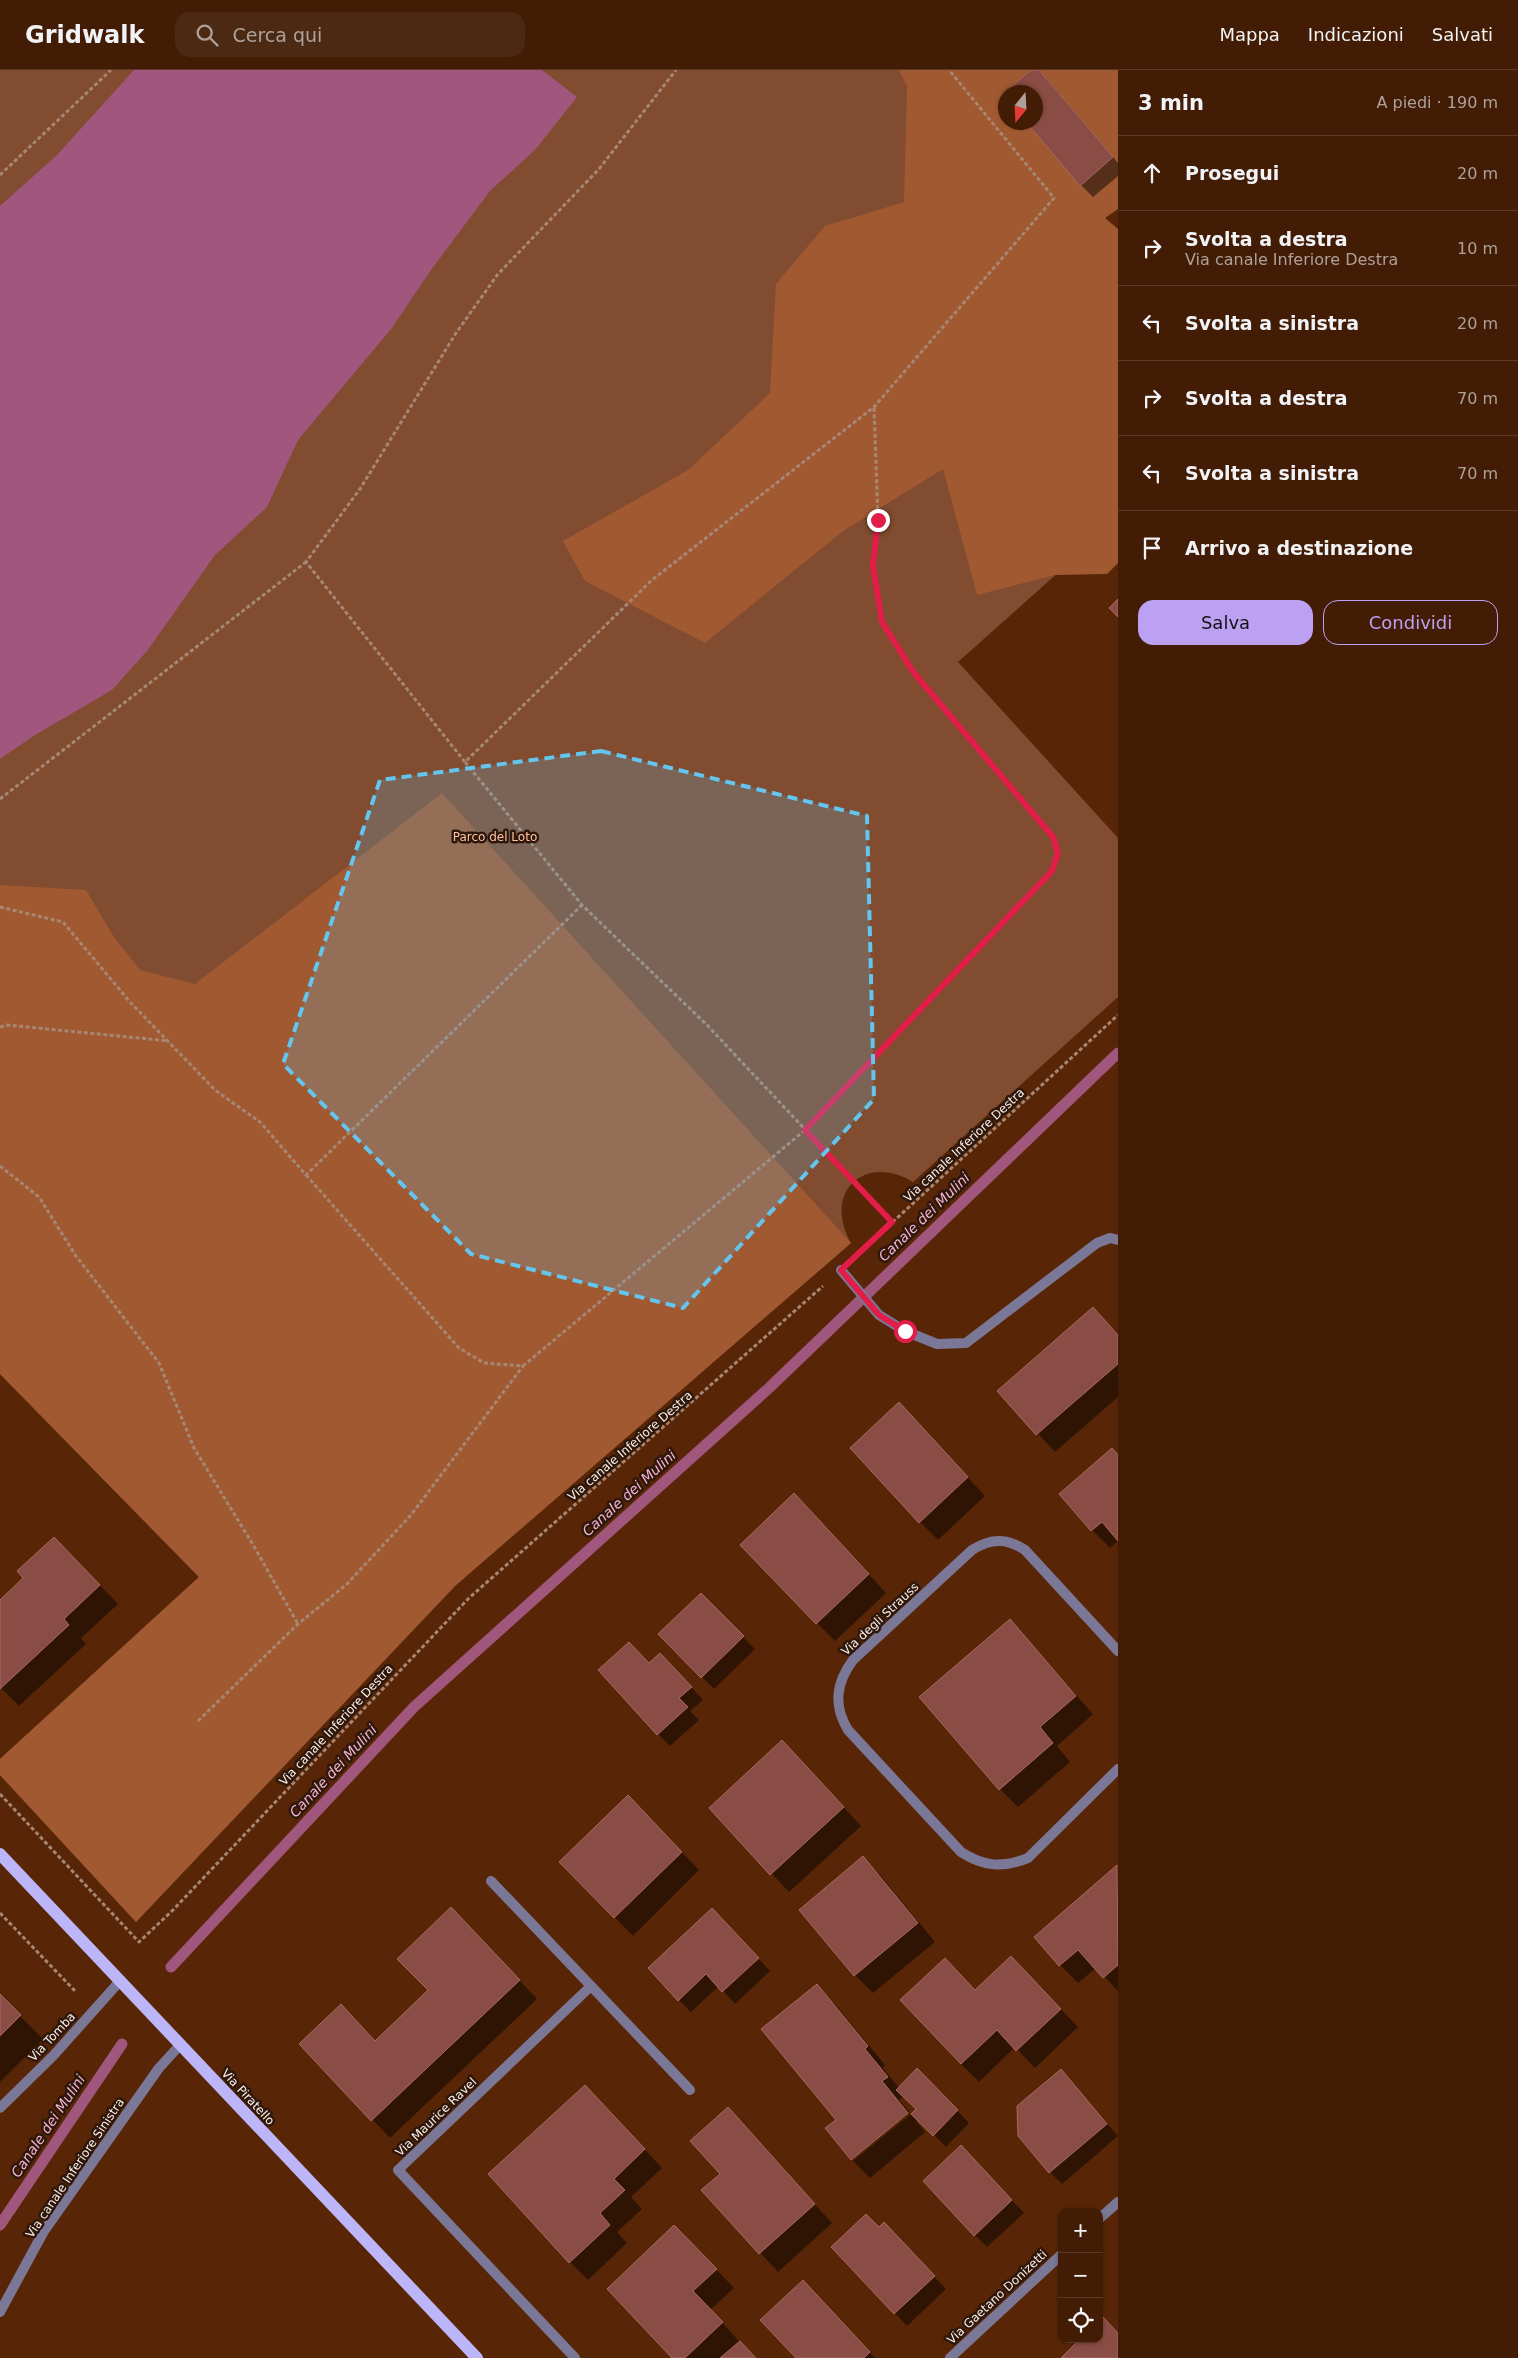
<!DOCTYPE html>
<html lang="it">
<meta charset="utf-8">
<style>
body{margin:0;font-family:"DejaVu Sans",sans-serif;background:#4c2913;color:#f1f3f6}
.controls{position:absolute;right:15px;bottom:15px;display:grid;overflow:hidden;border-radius:10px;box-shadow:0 1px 4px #0004}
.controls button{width:45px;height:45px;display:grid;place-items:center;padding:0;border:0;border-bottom:1px solid #5a3a26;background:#421c04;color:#f1f3f6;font:25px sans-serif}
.compass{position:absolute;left:998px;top:15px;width:45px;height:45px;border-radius:50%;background:#421c04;box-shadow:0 1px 4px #0004;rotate:198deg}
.stop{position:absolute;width:15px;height:15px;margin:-11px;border:4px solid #e11d48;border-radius:50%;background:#fff}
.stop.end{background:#e11d48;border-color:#fff;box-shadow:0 1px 5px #0008}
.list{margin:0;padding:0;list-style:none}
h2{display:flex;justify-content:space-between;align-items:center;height:65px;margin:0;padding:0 20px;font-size:21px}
h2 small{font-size:16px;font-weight:400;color:#aea19a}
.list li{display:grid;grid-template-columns:32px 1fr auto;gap:15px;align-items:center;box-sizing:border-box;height:75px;padding:0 20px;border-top:1px solid #5a3a26}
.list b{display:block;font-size:19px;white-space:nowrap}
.list p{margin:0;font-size:16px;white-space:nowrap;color:#aea19a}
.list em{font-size:16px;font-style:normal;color:#aea19a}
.actions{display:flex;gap:10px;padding:15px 20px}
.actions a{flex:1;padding:11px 0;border:1px solid #bca0f2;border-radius:15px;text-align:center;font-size:18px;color:#bca0f2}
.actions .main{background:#bca0f2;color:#111}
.icon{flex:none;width:28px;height:28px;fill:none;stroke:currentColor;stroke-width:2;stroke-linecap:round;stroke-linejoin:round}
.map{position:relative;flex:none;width:1118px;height:2288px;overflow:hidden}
header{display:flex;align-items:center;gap:30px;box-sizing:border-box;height:70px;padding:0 25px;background:#421c04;border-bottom:1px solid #5a3a26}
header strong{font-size:24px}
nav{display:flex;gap:28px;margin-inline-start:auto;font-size:18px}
.search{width:350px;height:45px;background:#4c2913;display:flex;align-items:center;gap:12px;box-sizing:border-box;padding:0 18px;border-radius:15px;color:#aea19a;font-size:19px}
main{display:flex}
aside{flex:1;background:#421c04}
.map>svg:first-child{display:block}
.green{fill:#814c30;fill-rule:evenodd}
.forest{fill:#a15931;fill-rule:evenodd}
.water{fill:#a1567d}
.shadow{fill:#0007}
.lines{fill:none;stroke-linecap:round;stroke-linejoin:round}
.stream{stroke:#a1567d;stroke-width:11}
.building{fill:#8a4d45;stroke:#a96960}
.path{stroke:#a78773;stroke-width:3;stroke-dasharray:4 2.5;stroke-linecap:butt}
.lane{stroke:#7a7797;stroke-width:10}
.street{stroke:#7a7797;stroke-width:10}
.primary{stroke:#bcb6f8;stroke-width:12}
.route{stroke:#e11d48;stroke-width:6}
.marked{fill:#64c5ee;fill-opacity:0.2;stroke:#64c5ee;stroke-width:4;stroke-dasharray:10 6;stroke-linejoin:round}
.labels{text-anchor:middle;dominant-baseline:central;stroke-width:5;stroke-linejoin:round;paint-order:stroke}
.park-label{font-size:12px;fill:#ffc1a1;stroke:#2e170b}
.street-label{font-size:12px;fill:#fdf0e9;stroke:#2e170b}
.water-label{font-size:14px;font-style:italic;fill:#f5b5d4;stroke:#2e170b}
</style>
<header>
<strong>Gridwalk</strong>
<div class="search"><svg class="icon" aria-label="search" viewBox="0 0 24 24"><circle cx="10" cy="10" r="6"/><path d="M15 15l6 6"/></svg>Cerca qui</div>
<nav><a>Mappa</a><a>Indicazioni</a><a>Salvati</a></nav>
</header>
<main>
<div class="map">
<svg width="1118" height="2288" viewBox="0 0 1118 2288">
<rect width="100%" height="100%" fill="#582606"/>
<path class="green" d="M0,0H1118L1089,131L1118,162V449L958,592L1118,768V927L913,1112C865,1083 822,1122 851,1173L455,1516L136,1852L0,1705V1689L199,1507L0,1304ZM1006,22H1036V52H1006Z"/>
<g class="forest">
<path d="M899,0H1118V139L1105,148L1118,159V493L1107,504L1055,505L977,525L943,399L843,461L705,573L585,511L563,471L688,400L770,323L776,214L825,156L904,132L907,16ZM1006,22H1036V52H1006Z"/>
<path d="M442,723L851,1173L455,1516L136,1852L0,1705V1689L199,1507L0,1304V815L86,820L114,867L140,900L195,914Z"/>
</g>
<path class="water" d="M134,0H542L577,27L535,80L490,121L431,200L392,258L298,370L267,437L215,485L147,581L112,620L35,665L0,689V136L56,86Z"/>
<g class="shadow">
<path d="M1033,0H1038L1048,10L1118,93V106L1093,127L1081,115L1036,52V22H1006Z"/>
<path d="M1093,1238L1118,1264V1327L1055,1382L999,1321Z"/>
<path d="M917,1352L985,1426L938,1470L920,1452Z"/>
<path d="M1112,1379L1118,1386V1471L1110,1478L1092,1460Z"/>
<path d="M812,1443L886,1523L835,1571L817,1553Z"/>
<path d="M72,1486L118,1534L81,1568L86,1574L19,1636L0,1617V1531Z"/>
<path d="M701,1525L755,1579L714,1619L660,1564Z"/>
<path d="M1010,1551L1093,1644L1057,1676L1070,1692L1018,1737L1000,1719Z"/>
<path d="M650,1594L673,1597L703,1630L690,1641L699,1650L670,1676L658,1664Z"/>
<path d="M800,1690L861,1756L789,1822L710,1738Z"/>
<path d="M646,1745L699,1800L633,1866L561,1792Z"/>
<path d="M863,1788L881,1806L935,1872L873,1923L855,1905Z"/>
<path d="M1117,1797L1118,1798V1921L1096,1898L1078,1913L1060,1895Z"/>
<path d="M724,1852L770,1901L735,1934L719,1916L691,1942L679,1930Z"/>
<path d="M469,1857L537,1929L390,2068L301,1974L359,1954L376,1972L430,1920Z"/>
<path d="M1029,1906L1078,1957L1035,1998L1015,1977L979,2012L961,1994L975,1921Z"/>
<path d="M817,1916L835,1934L885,1995L883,1998L899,2018L930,2012L969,2053L946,2077L918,2049L916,2051L925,2062L870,2108L853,2091L917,2039L904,2026L899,2030L909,2041L852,2090L827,2058L837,2050Z"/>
<path d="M0,1926L43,1969L0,2012Z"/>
<path d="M1060,2001L1118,2066L1062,2114L1050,2102Z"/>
<path d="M603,2034L662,2098L631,2127L642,2139L617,2162L627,2173L588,2210L570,2192Z"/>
<path d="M728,2039L832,2153L778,2202L703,2120L722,2104Z"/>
<path d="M973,2089L1024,2143L987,2177L975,2165Z"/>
<path d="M896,2166L946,2219L907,2256L833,2177Z"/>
<path d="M692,2174L734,2218L710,2240L755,2288H674Z"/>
<path d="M815,2224L875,2288H797Z"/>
</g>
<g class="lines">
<g class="stream">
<path d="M171,1897L414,1637L769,1318L1118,983"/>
<path d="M0,2155L122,1974"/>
</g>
</g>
<g class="building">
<path d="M1031,0H1039L1113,87L1080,116L1026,52H1036V22H1006V28L1003,24Z"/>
<path d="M1118,529V547L1109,538Z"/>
<path d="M1093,1237L1118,1265V1294L1036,1365L997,1321Z"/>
<path d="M899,1332L968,1407L919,1453L850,1378Z"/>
<path d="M1112,1378L1118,1385V1471L1102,1452L1091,1461L1059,1424Z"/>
<path d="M794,1423L869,1504L816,1554L740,1475Z"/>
<path d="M54,1467L100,1515L64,1549L69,1555L0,1619V1530L23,1508L17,1501Z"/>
<path d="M701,1523L744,1566L701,1608L658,1564Z"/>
<path d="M1010,1549L1076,1626L1040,1657L1053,1673L999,1720L919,1627Z"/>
<path d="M629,1572L649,1593L660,1583L692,1617L679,1628L688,1637L657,1665L598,1600Z"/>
<path d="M782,1670L844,1737L770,1805L709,1738Z"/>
<path d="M628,1725L682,1782L614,1848L559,1792Z"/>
<path d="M863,1786L918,1853L854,1906L799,1840Z"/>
<path d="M1117,1795L1118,1895L1103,1908L1078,1880L1059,1896L1034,1867Z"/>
<path d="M451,1837L520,1910L371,2051L299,1974L341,1934L375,1971L428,1920L397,1889Z"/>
<path d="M712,1838L759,1888L722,1922L706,1904L678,1931L648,1898Z"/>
<path d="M1011,1886L1061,1939L1016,1981L997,1960L961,1994L900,1930L945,1888L975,1920Z"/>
<path d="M817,1914L868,1976L865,1979L888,2007L882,2011L908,2043L851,2090L825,2058L836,2050L761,1959Z"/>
<path d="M0,1924L21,1945L0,1966Z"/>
<path d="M917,1998L958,2040L933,2066L911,2044L916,2039L896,2020Z"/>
<path d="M1061,1999L1107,2054L1049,2103L1018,2066L1017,2036Z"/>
<path d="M585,2015L645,2079L614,2109L625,2120L600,2143L610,2155L569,2193L488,2104Z"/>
<path d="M728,2037L815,2134L759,2184L701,2120L720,2104L690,2071Z"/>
<path d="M961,2075L1012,2130L974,2166L923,2111Z"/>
<path d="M866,2144L879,2157L884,2152L935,2206L894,2244L831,2177Z"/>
<path d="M674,2155L717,2199L693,2221L723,2252L685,2288H672L607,2219Z"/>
<path d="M803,2210L870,2282L864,2288H796L760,2250Z"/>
<path d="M1103,2247L1118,2263V2288H1061L1080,2269H1099V2251Z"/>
<path d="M740,2271L756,2288H720Z"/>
</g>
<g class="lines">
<g class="path">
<path d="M0,105L111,0"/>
<path d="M465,692L306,492L360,419L456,263L498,204L599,99L676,0"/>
<path d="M0,729L306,492"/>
<path d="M0,837L63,852L130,932L215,1020L260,1052L306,1105L582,835"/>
<path d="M0,957L7,955L169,971"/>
<path d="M0,1096L39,1127L76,1186L159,1293L194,1378L252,1473L298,1554"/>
<path d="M306,1105L459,1278L484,1293L523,1296L805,1060L1052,801L1058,783L1053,767L914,603L882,552L873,496L878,450L874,337"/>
<path d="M892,1152L707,955L582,835L465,692L652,510L874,337L1054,128L949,0"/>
<path d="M859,1183L1118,945"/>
<path d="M198,1651L298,1554L347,1514L411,1445L523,1296"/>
<path d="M0,1724L139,1872L173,1840L469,1528L823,1216"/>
<path d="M0,1843L76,1922"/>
</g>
<path class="lane" d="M841,1200L879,1245L905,1261L937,1274L966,1273L1097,1173L1110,1168L1118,1170"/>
<g class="street">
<path d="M1118,1581L1025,1480C1007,1468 991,1468 972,1480L853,1590C836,1613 833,1635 848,1660L961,1782C984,1797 1003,1798 1028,1788L1118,1699"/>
<path d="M491,1811L690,2020"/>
<path d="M0,2038L53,1986L120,1911"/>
<path d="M1099,2149L1118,2132"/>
<path d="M0,2242L44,2161L159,1998L180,1975"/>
<path d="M575,2288L398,2100L591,1916"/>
<path d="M950,2288L1062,2184"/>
</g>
<path class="primary" d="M0,1784L477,2288"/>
</g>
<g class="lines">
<path class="route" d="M878,450L873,496L882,552L914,603L1053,767L1058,783L1052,801L805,1060L892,1152L841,1200L879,1245L905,1261"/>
</g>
<path class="marked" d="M601,681L867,746L874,1029L683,1238L471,1184L283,994L380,710Z"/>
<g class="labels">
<g class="park-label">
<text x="495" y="767">Parco del Loto</text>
</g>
<g class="street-label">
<text transform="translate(964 1075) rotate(-43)">Via canale Inferiore Destra</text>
<text transform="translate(630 1376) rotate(-41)">Via canale Inferiore Destra</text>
<text transform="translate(880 1549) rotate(-43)">Via degli Strauss</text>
<text transform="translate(336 1655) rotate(-47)">Via canale Inferiore Destra</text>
<text transform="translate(52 1967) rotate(-47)">Via Tomba</text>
<text transform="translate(248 2027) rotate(47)">Via Piratello</text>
<text transform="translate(436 2047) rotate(-44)">Via Maurice Ravel</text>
<text transform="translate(75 2098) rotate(-56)">Via canale Inferiore Sinistra</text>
<text transform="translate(997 2227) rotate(-43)">Via Gaetano Donizetti</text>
</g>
<g class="water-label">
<text transform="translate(924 1147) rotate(-44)">Canale dei Mulini</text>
<text transform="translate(629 1423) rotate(-42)">Canale dei Mulini</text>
<text transform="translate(333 1701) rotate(-47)">Canale dei Mulini</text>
<text transform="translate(48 2056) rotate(-56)">Canale dei Mulini</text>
</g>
</g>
</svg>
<div class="controls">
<button>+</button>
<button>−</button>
<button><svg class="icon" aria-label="locate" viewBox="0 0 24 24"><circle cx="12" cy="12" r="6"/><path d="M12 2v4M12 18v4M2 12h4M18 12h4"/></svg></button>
</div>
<svg class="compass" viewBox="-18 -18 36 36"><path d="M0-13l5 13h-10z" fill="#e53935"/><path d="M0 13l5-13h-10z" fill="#aea19a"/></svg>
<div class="stop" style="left:905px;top:1261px"></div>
<div class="stop end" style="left:878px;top:450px"></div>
</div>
<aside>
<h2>3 min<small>A piedi · 190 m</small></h2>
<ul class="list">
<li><svg class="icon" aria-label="ahead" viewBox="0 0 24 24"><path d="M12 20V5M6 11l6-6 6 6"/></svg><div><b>Prosegui</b></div><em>20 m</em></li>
<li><svg class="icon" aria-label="right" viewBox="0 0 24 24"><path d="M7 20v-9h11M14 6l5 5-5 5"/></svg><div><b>Svolta a destra</b><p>Via canale Inferiore Destra</p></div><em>10 m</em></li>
<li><svg class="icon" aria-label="left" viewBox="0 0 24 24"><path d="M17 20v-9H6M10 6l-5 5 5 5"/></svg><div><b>Svolta a sinistra</b></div><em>20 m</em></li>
<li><svg class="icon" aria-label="right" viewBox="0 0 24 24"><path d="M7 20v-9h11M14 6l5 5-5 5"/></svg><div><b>Svolta a destra</b></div><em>70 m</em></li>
<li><svg class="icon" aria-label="left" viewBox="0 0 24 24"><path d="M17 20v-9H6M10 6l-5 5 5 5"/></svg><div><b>Svolta a sinistra</b></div><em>70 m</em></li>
<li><svg class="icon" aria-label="arrive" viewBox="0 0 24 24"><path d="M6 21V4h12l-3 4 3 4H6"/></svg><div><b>Arrivo a destinazione</b></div></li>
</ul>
<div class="actions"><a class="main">Salva</a><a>Condividi</a></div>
</aside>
</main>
